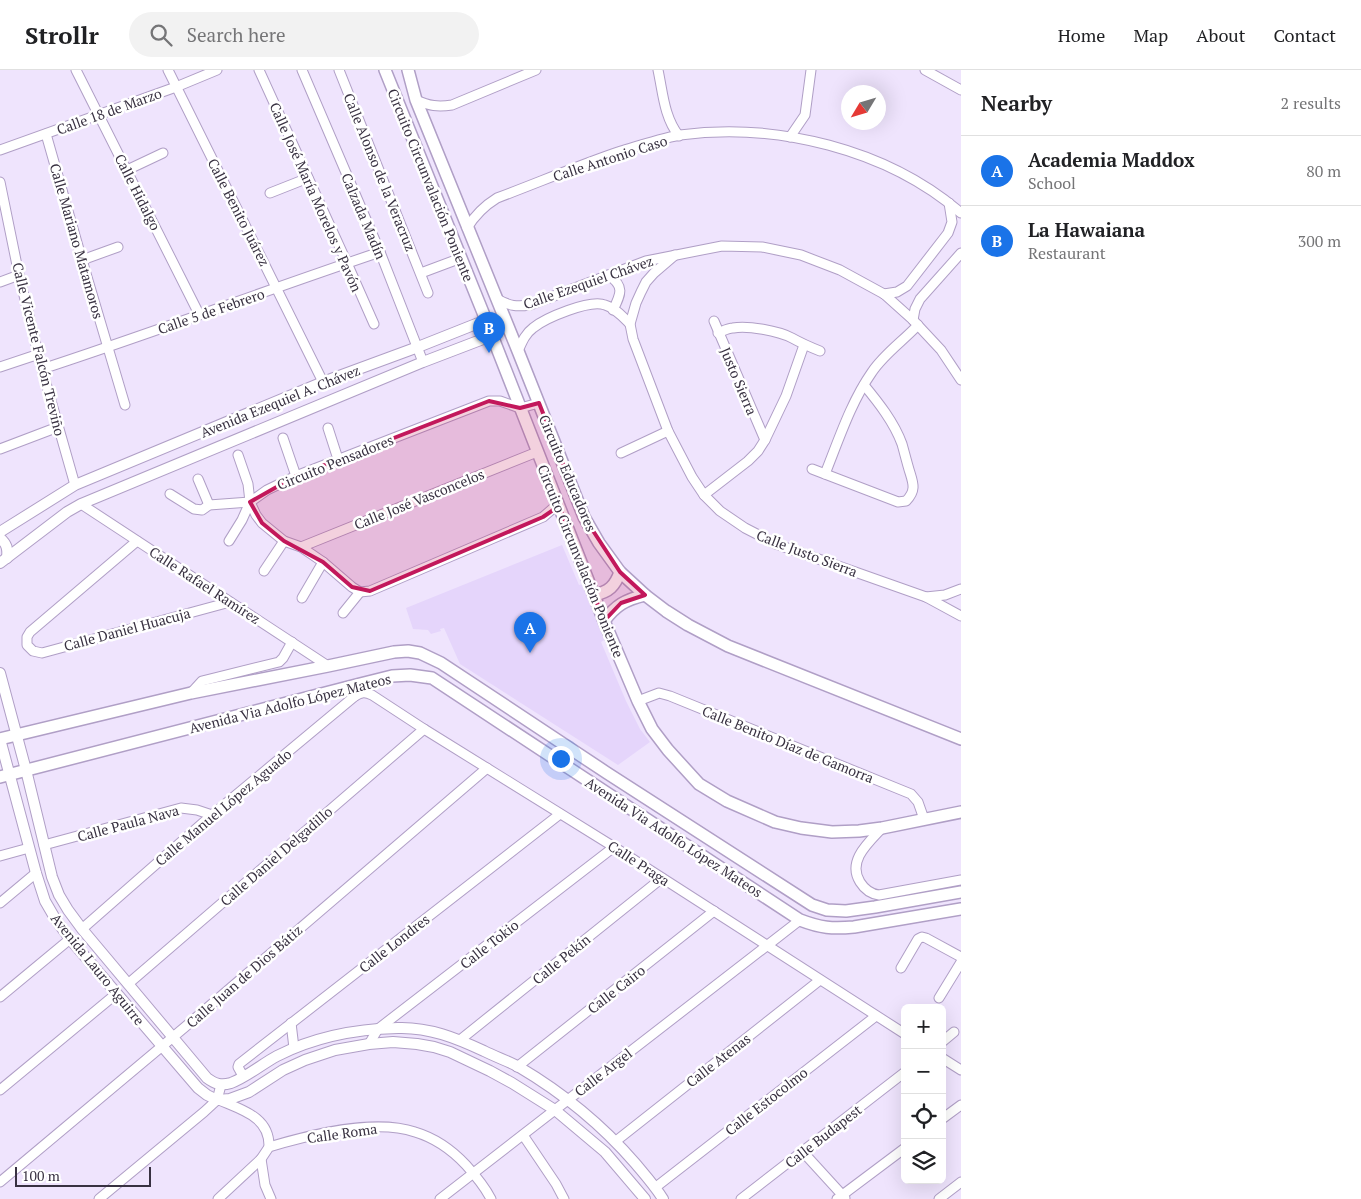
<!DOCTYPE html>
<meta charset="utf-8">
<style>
body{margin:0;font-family:"PT Serif",serif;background:#f2f2f2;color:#202124}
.controls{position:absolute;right:15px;bottom:15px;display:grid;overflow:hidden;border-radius:8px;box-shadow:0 5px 20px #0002}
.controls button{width:45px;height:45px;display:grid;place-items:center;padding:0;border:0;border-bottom:1px solid #e0e0e0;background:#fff;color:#202124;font:25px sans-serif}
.compass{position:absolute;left:841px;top:15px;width:45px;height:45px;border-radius:50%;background:#fff;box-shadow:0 5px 20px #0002;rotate:232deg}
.scale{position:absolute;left:15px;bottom:12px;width:136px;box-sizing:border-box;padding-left:5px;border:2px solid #383141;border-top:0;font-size:14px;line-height:18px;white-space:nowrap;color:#383141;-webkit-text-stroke:4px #fff;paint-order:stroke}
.you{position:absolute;left:560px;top:688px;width:18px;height:18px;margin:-12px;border:4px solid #fff;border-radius:50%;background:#1a73e8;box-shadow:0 0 0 8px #1a73e833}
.badge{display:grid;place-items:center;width:32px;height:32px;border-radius:50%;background:#1a73e8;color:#fff;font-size:16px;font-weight:700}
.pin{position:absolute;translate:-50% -41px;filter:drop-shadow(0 1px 2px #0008)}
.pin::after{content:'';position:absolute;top:26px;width:18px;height:15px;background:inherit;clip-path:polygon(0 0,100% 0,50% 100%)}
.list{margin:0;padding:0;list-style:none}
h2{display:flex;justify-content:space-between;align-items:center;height:65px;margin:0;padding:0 20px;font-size:21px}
h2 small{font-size:16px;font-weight:400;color:#757577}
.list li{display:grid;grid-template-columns:32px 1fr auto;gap:15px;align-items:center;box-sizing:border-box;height:70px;padding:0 20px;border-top:1px solid #e0e0e0}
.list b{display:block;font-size:19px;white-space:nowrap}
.list p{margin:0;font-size:16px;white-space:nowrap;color:#757577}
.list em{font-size:16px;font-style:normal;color:#757577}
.icon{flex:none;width:28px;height:28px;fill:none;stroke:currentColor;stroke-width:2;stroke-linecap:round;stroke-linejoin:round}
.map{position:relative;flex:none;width:961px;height:1129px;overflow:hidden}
header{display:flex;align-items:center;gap:30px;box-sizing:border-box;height:70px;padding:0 25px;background:#fff;border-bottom:1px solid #e0e0e0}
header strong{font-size:24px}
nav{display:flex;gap:28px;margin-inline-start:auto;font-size:18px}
.search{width:350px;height:45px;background:#f2f2f2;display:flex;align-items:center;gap:12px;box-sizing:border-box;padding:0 18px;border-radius:28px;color:#757577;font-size:19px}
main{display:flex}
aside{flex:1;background:#fff}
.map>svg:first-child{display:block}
.built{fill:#e5d5fb}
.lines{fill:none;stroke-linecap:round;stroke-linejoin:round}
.minor-casing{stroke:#b09fc6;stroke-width:11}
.tertiary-casing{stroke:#b09fc6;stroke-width:12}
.secondary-casing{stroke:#b09fc6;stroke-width:14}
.minor{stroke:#fff;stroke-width:9}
.tertiary{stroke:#fff;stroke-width:10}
.secondary{stroke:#fff;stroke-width:11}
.marked{fill:#c2185b;fill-opacity:0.2;stroke:#c2185b;stroke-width:4;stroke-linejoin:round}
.labels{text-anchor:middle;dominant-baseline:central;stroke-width:5;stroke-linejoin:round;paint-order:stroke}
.street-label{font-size:14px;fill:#383141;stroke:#fff}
</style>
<header>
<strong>Strollr</strong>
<div class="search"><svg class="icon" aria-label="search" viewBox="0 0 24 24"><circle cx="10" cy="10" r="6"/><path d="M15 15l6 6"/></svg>Search here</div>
<nav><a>Home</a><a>Map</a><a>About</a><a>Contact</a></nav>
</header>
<main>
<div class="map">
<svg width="961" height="1129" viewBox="0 0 961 1129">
<rect width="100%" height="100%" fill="#efe4fd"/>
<path class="built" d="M562,475L579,515L584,514L606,569L601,572L626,631L640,659L650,672L618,695L460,594L444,558L440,559L441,561L431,564L428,560L413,559L406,538Z"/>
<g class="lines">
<g class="minor-casing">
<g id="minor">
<path d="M76,0L199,244"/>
<path d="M168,0L323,312"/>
<path d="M259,0L347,193L374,254"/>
<path d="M302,0L380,182L423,292"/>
<path d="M339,0L428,223"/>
<path d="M658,0C663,23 664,47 679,66"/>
<path d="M925,0L961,20"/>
<path d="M416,30C429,36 438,37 452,35L536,0"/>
<path d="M46,64L82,190L125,335"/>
<path d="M790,67L805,45L811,0"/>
<path d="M0,80L176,17L217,0"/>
<path d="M127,100L163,83"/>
<path d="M0,112L19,205L42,299L75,415"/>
<path d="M270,123L308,108"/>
<path d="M467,158C475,145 484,136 497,128C537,113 577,96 618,82C638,76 659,69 680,65C776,52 887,79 961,143"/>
<path d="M675,185L654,203L646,212L641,222L636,233L630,254L633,269L668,361L692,407L704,425L720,441L745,458L776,474L926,527L961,546"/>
<path d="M82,190L118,177"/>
<path d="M421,203L461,188"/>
<path d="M608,205C625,216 621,224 613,240"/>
<path d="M0,212L19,205"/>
<path d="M884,224L897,222L907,216L948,163L952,152L949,133"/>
<path d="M497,229C510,236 516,237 530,235L646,191L722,176L762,177L801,185L840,200L884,224L913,250L941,280L961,310"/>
<path d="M913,250L915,239L920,229L961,183"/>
<path d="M714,251L765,370"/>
<path d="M718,263C723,261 728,258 733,258C747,255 779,261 792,268C801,273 810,277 820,281"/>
<path d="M518,281C522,272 525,264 533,258C545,248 590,229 605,235C615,238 623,247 630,254"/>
<path d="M0,297L39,284"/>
<path d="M42,299C155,262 267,220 380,182"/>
<path d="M328,358L338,389"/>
<path d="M283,368L296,406"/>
<path d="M0,379L58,357"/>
<path d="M621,383L668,361"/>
<path d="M238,385L248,414L250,432L256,445L262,453L284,471L301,477L323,492L352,517L360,522L370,521L543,447L558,434"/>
<path d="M812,399L898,432L906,431C918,419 912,411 908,396C906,389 904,381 902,374C894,352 878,332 864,315"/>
<path d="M825,404C839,369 851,332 872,302C884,284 903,271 918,255"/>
<path d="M198,409L209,435"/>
<path d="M170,424L194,439L202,440L209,435L250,432"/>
<path d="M704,425L748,391L758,381L765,370L786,326L804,275"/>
<path d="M81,434L328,596"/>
<path d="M137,471L30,562L27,567V575L33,581L42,583L230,532"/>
<path d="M229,471L242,450L250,432L267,420L296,406L489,331H500L520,338L539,333"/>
<path d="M301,477L537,382"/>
<path d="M264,501L284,471"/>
<path d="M926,527L945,525L961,519"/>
<path d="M302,528L323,492"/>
<path d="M343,543L360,522"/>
<path d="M191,623L202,611L279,592L283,588L292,572"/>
<path d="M355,626C362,622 365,622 372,625L424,659L614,777L905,964"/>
<path d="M638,631L659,623L670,626L911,724L918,732L924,749"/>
<path d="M882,758C868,773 847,791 860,812C865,820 871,824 879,825L961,810"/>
<path d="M44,775L181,738L197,740L212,745"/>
<path d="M0,786L29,778"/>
<path d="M0,833L36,803"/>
<path d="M82,859L212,745L355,626L358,621"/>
<path d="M901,898L918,869L922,867L926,868L961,887"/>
<path d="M128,914L424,659"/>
<path d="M0,927L70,869"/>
<path d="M939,928L961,892"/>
<path d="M291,953L294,978"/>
<path d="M460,970L662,808"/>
<path d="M942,972L954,962"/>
<path d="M369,974L378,959L614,777"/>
<path d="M942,988L961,1000"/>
<path d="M517,997L714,841"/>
<path d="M243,1006L238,997L239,994L560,744"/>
<path d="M0,1020L116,924"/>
<path d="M219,1030C242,1040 270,1047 269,1077"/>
<path d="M942,1049L961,1035"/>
<path d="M523,1065L556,1114L564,1129"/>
<path d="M616,1071L820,910"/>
<path d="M803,1082L845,1128"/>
<path d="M261,1089L265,1115L271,1129"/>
<path d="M0,1112L185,957L487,698"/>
<path d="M656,1117L876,946"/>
<path d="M99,1129L204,1042L217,1030L221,1015"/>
<path d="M218,1129L261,1089L269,1077C309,1065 374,1048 415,1062C435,1068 452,1080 466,1095C475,1105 485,1117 491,1129"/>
<path d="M440,1129L800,850"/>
<path d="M741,1129L905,1002"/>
<path d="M837,1129L905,1078"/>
<path d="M939,1129L961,1112"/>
</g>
</g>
<g class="tertiary-casing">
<g id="tertiary">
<path d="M0,462L75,415L323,312L418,277L486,250"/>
<path d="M0,468C7,474 8,479 7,488"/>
<path d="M0,493L67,442L81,434L423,292L491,266"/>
<path d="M0,603L26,700L52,807L59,825L68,840L82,859L207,1008C215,1014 221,1016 231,1013C247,1007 262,994 277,986C314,967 356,959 398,958C429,957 456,968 484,981C496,987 508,991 519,997C563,1023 602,1055 635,1093C645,1105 655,1116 663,1129"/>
<path d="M0,669L36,803L45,831L56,850L70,869L198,1018L207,1025L217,1030L230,1029L249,1022L283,1000L305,990L335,980L369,974L393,972L417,974L434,977L450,982L490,1001L512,1013L555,1040L605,1082L645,1129"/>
</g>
</g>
<g class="secondary-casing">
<g id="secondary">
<path d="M385,0L486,250L604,551L638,631L652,659L668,680L699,714L727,731L775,752L801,758L832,762L859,761L882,758L961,742"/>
<path d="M408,0L416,30L518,281L584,447L599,473L620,502L645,525L666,541L688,555L728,576L961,669"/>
<path d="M594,525C609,522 615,516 620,502"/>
<path d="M604,551C616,535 625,530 645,525"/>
<path d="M0,669L191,623L328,596L394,582L408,581L420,583L441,593L607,703L812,835L827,840L846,841L875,837L961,822"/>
<path d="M0,707L360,614L392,606L410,605L432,608L800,850C821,858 832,859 854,857L961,839"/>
</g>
</g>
<use href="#minor" class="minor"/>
<use href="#tertiary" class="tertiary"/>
<use href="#secondary" class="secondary"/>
</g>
<path class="marked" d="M489,331L520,338L539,333L584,447L620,502L645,525L621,533L604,551L559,436L543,447L370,521L352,517L323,492L284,471L262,453L250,432L296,406Z"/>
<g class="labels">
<g class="street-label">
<text transform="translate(109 41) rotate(-20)">Calle 18 de Marzo</text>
<text transform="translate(610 88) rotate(-18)">Calle Antonio Caso</text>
<text transform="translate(380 102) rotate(68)">Calle Alonso de la Veracruz</text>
<text transform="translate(431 115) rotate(68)">Circuito Circunvalación Poniente</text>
<text transform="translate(138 122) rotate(63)">Calle Hidalgo</text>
<text transform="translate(316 127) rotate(66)">Calle José María Morelos y Pavón</text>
<text transform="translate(239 142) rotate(63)">Calle Benito Juárez</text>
<text transform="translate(364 146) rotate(67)">Calzada Madín</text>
<text transform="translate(77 171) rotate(74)">Calle Mariano Matamoros</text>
<text transform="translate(588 212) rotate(-19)">Calle Ezequiel Chávez</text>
<text transform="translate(211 241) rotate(-19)">Calle 5 de Febrero</text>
<text transform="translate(39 279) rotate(76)">Calle Vicente Falcón Treviño</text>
<text transform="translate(739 311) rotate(67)">Justo Sierra</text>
<text transform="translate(280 331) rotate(-22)">Avenida Ezequiel A. Chávez</text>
<text transform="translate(335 392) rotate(-22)">Circuito Pensadores</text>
<text transform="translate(568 403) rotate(67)">Circuito Educadores</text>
<text transform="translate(419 429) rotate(-22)">Calle José Vasconcelos</text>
<text transform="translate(807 483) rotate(21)">Calle Justo Sierra</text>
<text transform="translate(581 491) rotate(68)">Circuito Circunvalación Poniente</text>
<text transform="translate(205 515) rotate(33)">Calle Rafael Ramírez</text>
<text transform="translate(127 559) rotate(-15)">Calle Daniel Huacuja</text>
<text transform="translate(290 633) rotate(-14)">Avenida Via Adolfo López Mateos</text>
<text transform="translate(788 674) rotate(22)">Calle Benito Díaz de Gamorra</text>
<text transform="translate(223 737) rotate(-40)">Calle Manuel López Aguado</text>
<text transform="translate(128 753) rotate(-15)">Calle Paula Nava</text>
<text transform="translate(674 767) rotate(33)">Avenida Via Adolfo López Mateos</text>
<text transform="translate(276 786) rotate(-41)">Calle Daniel Delgadillo</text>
<text transform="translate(639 793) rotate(33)">Calle Praga</text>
<text transform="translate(394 873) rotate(-38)">Calle Londres</text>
<text transform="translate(489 874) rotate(-38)">Calle Tokio</text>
<text transform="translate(561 889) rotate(-39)">Calle Pekín</text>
<text transform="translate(98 899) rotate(51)">Avenida Lauro Aguirre</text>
<text transform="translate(244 906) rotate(-41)">Calle Juan de Dios Bátiz</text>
<text transform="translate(616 919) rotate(-38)">Calle Cairo</text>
<text transform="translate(718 990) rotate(-38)">Calle Atenas</text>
<text transform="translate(603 1002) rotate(-38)">Calle Argel</text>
<text transform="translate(766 1031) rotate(-38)">Calle Estocolmo</text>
<text transform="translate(342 1063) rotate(-8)">Calle Roma</text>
<text transform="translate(823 1066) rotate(-38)">Calle Budapest</text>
</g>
</g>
</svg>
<div class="controls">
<button>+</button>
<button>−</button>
<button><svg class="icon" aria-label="locate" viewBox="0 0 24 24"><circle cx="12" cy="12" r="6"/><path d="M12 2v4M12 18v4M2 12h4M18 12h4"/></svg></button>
<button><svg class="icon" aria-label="layers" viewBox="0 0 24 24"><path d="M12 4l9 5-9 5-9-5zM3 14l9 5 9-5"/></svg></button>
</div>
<svg class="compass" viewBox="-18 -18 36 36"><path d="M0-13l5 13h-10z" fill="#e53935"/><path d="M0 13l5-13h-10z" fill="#757577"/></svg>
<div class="scale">100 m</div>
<div class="you"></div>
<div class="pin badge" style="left:530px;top:583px">A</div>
<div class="pin badge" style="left:489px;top:283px">B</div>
</div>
<aside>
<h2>Nearby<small>2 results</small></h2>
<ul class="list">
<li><span class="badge">A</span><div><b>Academia Maddox</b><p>School</p></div><em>80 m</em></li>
<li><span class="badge">B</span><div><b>La Hawaiana</b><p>Restaurant</p></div><em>300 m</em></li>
</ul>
</aside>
</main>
